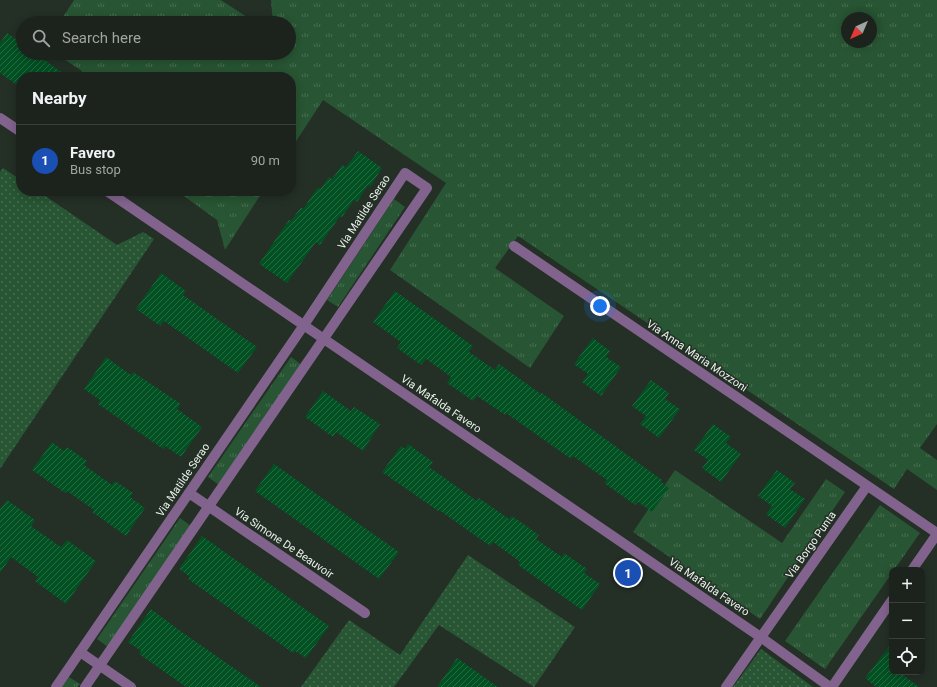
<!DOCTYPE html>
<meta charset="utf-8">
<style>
body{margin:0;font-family:Roboto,sans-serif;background:#282f29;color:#f1f3f6}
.controls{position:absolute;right:12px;bottom:12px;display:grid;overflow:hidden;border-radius:8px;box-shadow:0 2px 10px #0003}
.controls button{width:36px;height:36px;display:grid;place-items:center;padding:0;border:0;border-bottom:1px solid #39403b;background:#1b231c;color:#f1f3f6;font:20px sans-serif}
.compass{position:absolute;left:841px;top:12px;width:36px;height:36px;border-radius:50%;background:#1b231c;box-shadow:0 2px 10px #0003;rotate:224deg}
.you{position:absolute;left:600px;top:306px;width:14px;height:14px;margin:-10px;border:3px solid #fff;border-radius:50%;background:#1a73e8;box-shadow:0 0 0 6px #1a73e833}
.badge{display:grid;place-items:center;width:26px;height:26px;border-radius:50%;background:#ea580c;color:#fff;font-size:13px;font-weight:700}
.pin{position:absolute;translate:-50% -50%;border:2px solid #fff;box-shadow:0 1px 4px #0006}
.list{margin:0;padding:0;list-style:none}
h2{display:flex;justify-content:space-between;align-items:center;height:52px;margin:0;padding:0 16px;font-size:17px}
h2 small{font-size:13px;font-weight:400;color:#a0a4a3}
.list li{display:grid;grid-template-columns:26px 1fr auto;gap:12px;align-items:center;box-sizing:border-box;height:72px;padding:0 16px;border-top:1px solid #39403b}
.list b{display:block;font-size:15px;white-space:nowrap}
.list p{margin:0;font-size:13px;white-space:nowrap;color:#a0a4a3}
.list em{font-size:13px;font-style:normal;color:#a0a4a3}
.icon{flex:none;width:22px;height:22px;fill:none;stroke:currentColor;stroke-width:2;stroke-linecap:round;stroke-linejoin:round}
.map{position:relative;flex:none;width:937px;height:687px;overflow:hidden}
.search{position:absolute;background:#1b231c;box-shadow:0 2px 10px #0003;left:16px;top:16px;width:280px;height:44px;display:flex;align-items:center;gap:10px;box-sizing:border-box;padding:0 14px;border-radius:22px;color:#a0a4a3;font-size:15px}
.panel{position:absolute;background:#1b231c;box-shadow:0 2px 10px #0003;left:16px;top:72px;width:280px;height:124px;border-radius:16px}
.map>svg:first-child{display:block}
.grass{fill:url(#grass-tufts);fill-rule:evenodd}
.park{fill:url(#park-dots)}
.building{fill:url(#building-hatch)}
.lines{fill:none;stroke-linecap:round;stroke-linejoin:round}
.minor{stroke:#82638e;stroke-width:10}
.labels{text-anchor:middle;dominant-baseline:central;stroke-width:3;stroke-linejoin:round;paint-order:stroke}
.street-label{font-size:11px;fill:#ebf3ed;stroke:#242f26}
</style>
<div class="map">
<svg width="937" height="687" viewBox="0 0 937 687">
<defs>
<pattern id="grass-tufts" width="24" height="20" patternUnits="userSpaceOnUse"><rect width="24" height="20" fill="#285533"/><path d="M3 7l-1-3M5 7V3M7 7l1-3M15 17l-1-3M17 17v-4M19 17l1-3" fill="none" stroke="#476e51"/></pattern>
<pattern id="park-dots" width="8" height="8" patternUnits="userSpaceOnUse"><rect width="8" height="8" fill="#285533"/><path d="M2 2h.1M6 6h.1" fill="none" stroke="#476e51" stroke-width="1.8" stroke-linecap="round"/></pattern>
<pattern id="building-hatch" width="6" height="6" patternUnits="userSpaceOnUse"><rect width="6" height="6" fill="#025123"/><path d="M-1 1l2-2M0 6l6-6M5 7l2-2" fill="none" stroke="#276a43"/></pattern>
</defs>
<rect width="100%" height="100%" fill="#242f26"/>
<g class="grass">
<path d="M74,0H221L256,23H59Z"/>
<path d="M271,0H937V424L920,448L937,460V490L907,469L894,489L518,236L495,268L564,316L530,368L390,270L446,183L323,100L291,149V77H78L82,71L55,53H289V23H273ZM847,18H871V42H847Z"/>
<path d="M177,191H263L225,250L217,220Z"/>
<path d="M394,199L405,207L338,307L327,300Z"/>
<path d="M291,357L302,365L219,485L208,477Z"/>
<path d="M675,470L782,543L826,479L845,492L760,619L633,532Z"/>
<path d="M880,505L920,533L894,570H892V573L825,669L785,641Z"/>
<path d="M180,518L191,526L108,647L97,639Z"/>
<path d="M69,677L80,684L77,687H62Z"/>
</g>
<g class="park">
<path d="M3,168L21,180V191H38L117,245L143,232L154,239L0,469V172Z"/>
<path d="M468,555L575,627L534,687L439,625L394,687H301L349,620L400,655Z"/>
<path d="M761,649L813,687H733Z"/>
</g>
<g class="building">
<path d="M7,33L23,44V53H35L68,77H21V88L0,73V43Z"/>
<path d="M358,151L382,168L370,187L368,185L357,202L354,200L342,217L340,216L320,245L316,242L287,283L259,264L289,220L291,221L301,207L303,209L318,187L320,189L329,177L332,179L342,165L346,167Z"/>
<path d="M161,273L186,291L183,295L257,347L238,373L164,321L160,326L136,309Z"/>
<path d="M395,291L473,346L469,352L495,370L499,364L541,394L542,393L662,480L661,482L669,488L652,512L638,502L635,505L604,483L607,480L573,456L571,459L506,413L505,415L477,396L473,401L447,383L451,377L426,359L421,365L397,348L401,342L373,322Z"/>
<path d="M593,338L610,351L606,357L621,367L601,396L582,382L588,374L574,364Z"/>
<path d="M106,357L131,375L133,372L181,404L177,409L202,427L181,457L165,446L163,449L98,404L100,400L84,389Z"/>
<path d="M651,380L669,393L665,399L680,409L659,438L640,424L646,416L632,406Z"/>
<path d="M323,391L351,411L354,407L380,424L363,451L336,432L333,437L305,417Z"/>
<path d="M713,424L731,437L726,443L741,454L721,482L702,468L708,460L694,450Z"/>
<path d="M52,442L64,451L67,447L87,461L84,465L112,485L115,481L133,493L130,497L145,508L126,536L92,512L94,510L67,491L65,493L32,470Z"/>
<path d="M408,444L433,462L429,467L477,501L479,498L509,519L512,516L539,535L536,539L562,557L564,553L587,569L584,573L600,584L582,610L518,565L520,562L493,542L490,546L439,510L438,511L382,472L401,446L405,449Z"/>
<path d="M274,464L399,552L379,579L255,491Z"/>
<path d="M777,470L795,483L790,489L805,499L785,528L766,514L772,506L758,496Z"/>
<path d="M7,500L35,520L31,526L61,547L67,540L96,561L66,604L35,581L38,577L11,557L0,573V509Z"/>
<path d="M202,536L329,626L306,658L295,651L293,653L188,579L190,577L179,569Z"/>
<path d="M151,609L179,630L261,687H186L139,654L141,651L128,642Z"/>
<path d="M892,643V672H904L902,674L919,687H876L865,678Z"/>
<path d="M457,658L498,687H437Z"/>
</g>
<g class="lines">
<g class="minor">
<path d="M0,118L21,132"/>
<path d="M107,191L762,638L830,687"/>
<path d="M514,246L937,533"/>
<path d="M189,493L365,613"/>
<path d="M912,570L937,534"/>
<path d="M80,652L131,687"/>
<path d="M56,687L304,325L405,173L427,188L85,687"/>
<path d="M726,687L867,486"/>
<path d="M832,687L892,600"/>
</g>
</g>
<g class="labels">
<g class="street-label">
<text transform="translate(364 212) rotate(-57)">Via Matilde Serao</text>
<text transform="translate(697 356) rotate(34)">Via Anna Maria Mozzoni</text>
<text transform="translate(441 404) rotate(34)">Via Mafalda Favero</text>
<text transform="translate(183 480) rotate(-56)">Via Matilde Serao</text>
<text transform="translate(284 543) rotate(34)">Via Simone De Beauvoir</text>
<text transform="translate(811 545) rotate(-55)">Via Borgo Punta</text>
<text transform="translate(709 587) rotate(34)">Via Mafalda Favero</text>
</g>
</g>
</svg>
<div class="controls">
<button>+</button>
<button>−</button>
<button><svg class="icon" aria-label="locate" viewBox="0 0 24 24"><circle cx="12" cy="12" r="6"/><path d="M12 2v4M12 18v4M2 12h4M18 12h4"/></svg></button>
</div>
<svg class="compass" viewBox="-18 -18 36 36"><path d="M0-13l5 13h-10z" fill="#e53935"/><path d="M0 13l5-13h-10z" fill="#a0a4a3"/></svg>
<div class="you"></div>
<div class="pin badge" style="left:628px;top:573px;background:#1a4fb4">1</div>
<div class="search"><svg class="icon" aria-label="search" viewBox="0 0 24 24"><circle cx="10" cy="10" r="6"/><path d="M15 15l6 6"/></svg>Search here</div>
<section class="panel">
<h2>Nearby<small></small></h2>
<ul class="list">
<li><span class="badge" style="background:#1a4fb4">1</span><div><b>Favero</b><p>Bus stop</p></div><em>90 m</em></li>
</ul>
</section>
</div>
